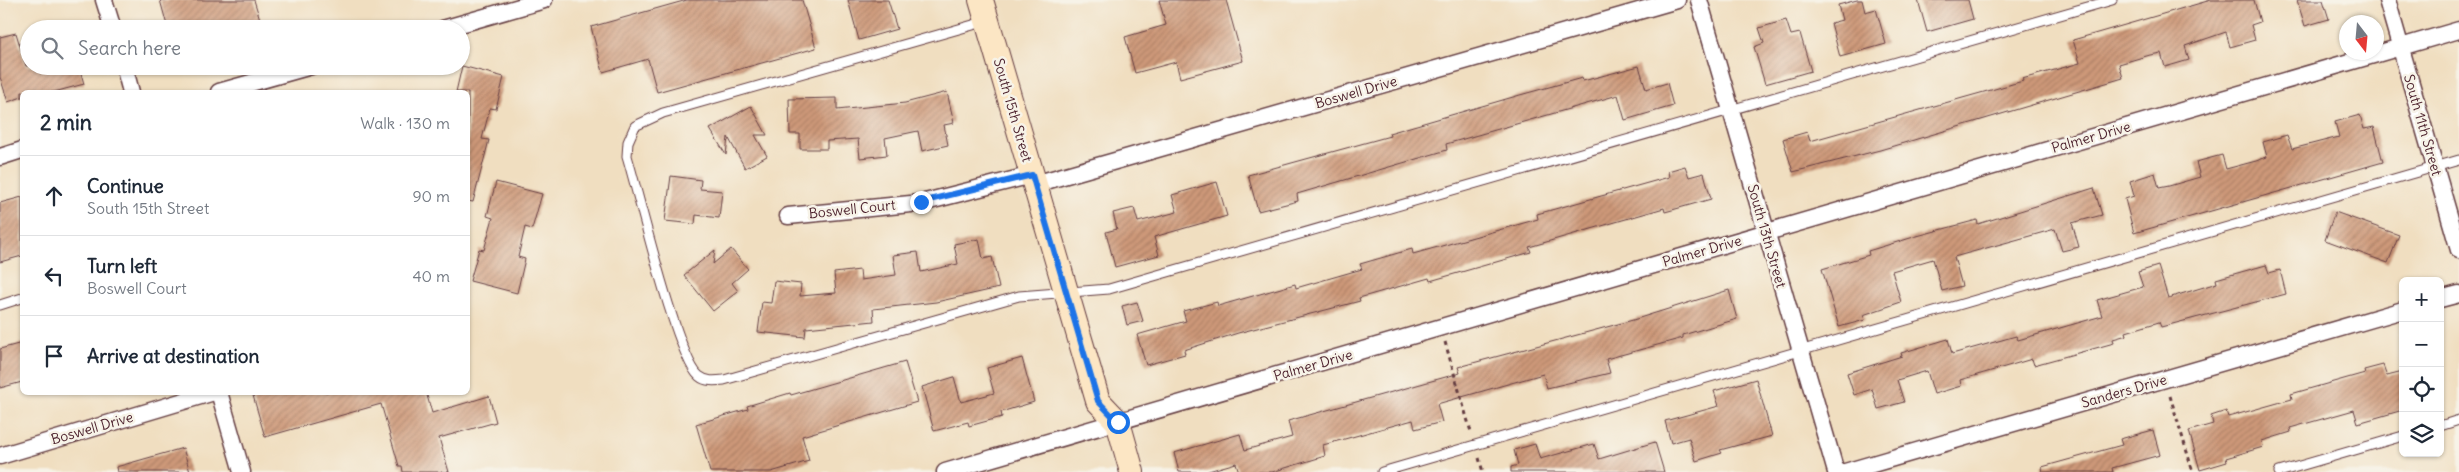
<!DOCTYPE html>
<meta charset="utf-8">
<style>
body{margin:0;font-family:Delius,sans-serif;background:#f6f6f7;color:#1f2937}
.controls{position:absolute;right:15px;bottom:15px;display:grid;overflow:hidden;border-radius:8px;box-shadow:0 1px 4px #0004}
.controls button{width:45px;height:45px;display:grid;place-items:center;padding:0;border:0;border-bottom:1px solid #e0e1e3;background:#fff;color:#1f2937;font:25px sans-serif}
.compass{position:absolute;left:2339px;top:15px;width:45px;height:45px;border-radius:50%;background:#fff;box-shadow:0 1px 4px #0004;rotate:164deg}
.stop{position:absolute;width:15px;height:15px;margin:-11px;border:4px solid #1a73e8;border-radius:50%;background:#fff}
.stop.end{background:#1a73e8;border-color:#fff;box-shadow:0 1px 5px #0008}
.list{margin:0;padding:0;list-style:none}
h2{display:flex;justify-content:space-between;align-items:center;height:65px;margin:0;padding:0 20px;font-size:21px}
h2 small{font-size:16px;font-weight:400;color:#747a83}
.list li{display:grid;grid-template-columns:32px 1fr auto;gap:15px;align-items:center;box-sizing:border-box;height:80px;padding:0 20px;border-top:1px solid #e0e1e3}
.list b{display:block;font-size:19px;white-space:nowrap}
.list p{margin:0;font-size:16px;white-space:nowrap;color:#747a83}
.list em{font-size:16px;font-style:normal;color:#747a83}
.icon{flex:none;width:28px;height:28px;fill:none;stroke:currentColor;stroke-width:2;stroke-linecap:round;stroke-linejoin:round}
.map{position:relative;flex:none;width:2459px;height:472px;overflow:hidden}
.search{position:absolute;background:#fff;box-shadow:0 1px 4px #0004;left:20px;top:20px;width:450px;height:55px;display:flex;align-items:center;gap:12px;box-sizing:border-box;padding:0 18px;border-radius:28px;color:#747a83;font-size:19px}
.panel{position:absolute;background:#fff;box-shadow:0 1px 4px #0004;left:20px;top:90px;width:450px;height:305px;border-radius:8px}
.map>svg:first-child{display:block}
.building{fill:url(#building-hatch)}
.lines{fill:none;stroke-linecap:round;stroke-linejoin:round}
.service-casing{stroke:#633c41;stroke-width:11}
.minor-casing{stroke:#633c41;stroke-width:19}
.secondary-casing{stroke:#633c41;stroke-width:26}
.path{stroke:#633c41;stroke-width:3;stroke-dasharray:4 4;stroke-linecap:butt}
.service{stroke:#fff;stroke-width:9}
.minor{stroke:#fff;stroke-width:16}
.secondary{stroke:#fce6c4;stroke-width:24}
.route{stroke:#1a73e8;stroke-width:6}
.labels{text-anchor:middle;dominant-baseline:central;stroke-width:5;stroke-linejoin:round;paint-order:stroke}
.street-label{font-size:14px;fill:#4a1f2b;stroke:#f7f3e8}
</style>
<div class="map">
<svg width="2459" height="472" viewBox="0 0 2459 472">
<defs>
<pattern id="building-hatch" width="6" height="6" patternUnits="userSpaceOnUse" patternTransform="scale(1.25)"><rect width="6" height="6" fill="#ce9979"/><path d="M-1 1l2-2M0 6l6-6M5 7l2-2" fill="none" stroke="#a97c63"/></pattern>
</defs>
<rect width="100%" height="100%" fill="#f7f3e8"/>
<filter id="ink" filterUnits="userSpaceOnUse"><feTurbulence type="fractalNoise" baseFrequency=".02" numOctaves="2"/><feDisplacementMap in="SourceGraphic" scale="10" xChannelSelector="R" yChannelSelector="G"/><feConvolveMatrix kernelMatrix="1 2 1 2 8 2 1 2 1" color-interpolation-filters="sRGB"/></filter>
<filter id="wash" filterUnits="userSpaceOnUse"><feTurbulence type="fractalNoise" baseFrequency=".0096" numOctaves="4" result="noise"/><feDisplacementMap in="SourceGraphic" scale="20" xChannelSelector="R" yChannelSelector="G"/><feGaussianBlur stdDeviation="1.12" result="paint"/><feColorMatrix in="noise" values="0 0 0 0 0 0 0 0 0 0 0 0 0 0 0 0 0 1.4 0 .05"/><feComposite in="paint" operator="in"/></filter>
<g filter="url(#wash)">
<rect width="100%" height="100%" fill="#f0dec0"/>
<g id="blocks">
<g class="building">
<path d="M160,0H254L263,29H168Z"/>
<path d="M687,0H802L816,48L657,92L648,59L603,72L591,27Z"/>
<path d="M848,0H888L897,29L859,40Z"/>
<path d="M1159,0H1226L1243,61L1180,78L1176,62L1135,73L1125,37L1166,25Z"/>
<path d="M1857,0H1862L1865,12L1876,9L1886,44L1840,57L1831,23L1842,20L1838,5Z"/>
<path d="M1918,0H1968L1973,19L1927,32Z"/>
<path d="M2211,0H2254L2260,22L2251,25L2255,40L2230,47L2226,32L2185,46L2189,60L2165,67L2161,53L2150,55L2119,64L2123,78L1880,150L1793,172L1783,139L1807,132L1810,141L2023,81L2022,79L2080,63L2073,40Z"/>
<path d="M2297,0H2323L2329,19L2305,26Z"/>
<path d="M1786,20L1791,35L1800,33L1811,71L1765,84L1754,47L1764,43L1759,28Z"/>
<path d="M16,33L26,66H79L84,84L54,92H22V97L8,102L0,77V37Z"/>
<path d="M462,66L504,77L496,109L490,108L482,139L489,140L473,202L468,201V92H456Z"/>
<path d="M1639,66L1646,89L1667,83L1673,106L1625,120L1618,95L1446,144L1447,150L1297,194L1298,201L1258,211L1248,175L1390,136L1389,133L1520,95L1582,78L1583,81Z"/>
<path d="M947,92L954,123L944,125L948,145L922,151L918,131L885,138L887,155L860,158L858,139L827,141V149H800V134H790L789,99L837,98V110L905,103Z"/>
<path d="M751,106L767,135H755L767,156L745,168L728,137L726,155L710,129Z"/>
<path d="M2360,115L2364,129L2374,127L2383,162L2134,233L2125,199L2134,196L2130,181L2155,173L2159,188L2169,186L2200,177L2196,162L2222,155L2226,169L2256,161L2267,157L2263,142L2287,135L2292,149L2339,137L2335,122Z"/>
<path d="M1685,166L1689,177L1704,173L1711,199L1665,212L1664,208L1529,247L1531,252L1430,281L1429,278L1359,298L1360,301L1238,333L1184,350L1185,354L1146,365L1137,335L1186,321L1183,311L1217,302L1218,306L1295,284L1296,288L1362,269L1360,264L1412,249L1413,254L1538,219L1537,214L1669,177L1668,171Z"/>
<path d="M671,176L701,180L700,189L722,191L719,218L696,215L695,224L665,221Z"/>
<path d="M496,182L542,194L532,229L525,227L518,257L525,259L517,293L470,281L479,249L484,250L493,218L487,216Z"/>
<path d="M1217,182L1227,216L1154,237L1159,255L1115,267L1106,232L1117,229L1113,213L1134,208L1138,222L1177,212L1172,195Z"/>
<path d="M2094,188L2102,215L2072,223L2079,247L2062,251L2055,229L1954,257L1962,286L1942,291L1933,259L1892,271L1901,302L1863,315L1865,320L1839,327L1822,269L1869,255L1868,251L1917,236L1977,220L1978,224Z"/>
<path d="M22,197V256L0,262V203Z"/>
<path d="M2335,212L2399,235L2388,263L2325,240Z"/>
<path d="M979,239L983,259L992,257L999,288L936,302L873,309L874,321L806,328L805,337L758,332L762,302L771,303L774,281L801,284L800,296L836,293L834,273L860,270L861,280L896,275L893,255L918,252L921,272L958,264L954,244Z"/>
<path d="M731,249L748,269L732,283L738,291L713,311L684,275L715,250L713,264Z"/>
<path d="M2266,265L2269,273L2280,270L2286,294L2161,327L2159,322L2126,332L2127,335L2113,339L2114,343L2034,365L2032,359L1960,380L1961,386L1934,394L1927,371L1897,380L1904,402L1878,409L1872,389L1854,395L1847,373L1902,356L1901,353L1948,339L1952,354L2016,336L2018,340L2102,316L2097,300L2143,287L2138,272L2158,266L2168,298L2217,283L2216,279Z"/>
<path d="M1729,290L1737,319L1683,335V338L1606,359L1610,373L1547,388L1543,374L1437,404L1442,422L1415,429L1413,420L1323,445L1325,456L1272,472H1239L1236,463L1205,472H1179L1174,453L1240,434L1245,450L1292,437L1288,421L1460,373L1458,367L1633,320Z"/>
<path d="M1137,302L1143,321L1127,325L1122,306Z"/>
<path d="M22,343V382L0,388V349Z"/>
<path d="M1022,358L1034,402L1001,412L1002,417L969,426L968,422L934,431L922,387L954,377L961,402L994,393L987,368Z"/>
<path d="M905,362L917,402L802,436L809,461L771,472H710L696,424L748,409L747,406L790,393L791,395Z"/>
<path d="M2383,365L2387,376L2403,372V410L2358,423L2354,410L2290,428L2291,432L2262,441L2263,447L2226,458L2227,462L2200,470L2189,431L2213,424L2211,416L2226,411L2228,417L2292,399L2291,394L2365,373L2364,370Z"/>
<path d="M1756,379L1772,436L1720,450L1722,453L1696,461L1689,438L1671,443L1665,421L1719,406L1714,391Z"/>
<path d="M252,392H426L432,413L489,396L496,422L439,438L449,472H403L402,466H399L381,404L265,437Z"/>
<path d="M2153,430L2160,455L2112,468L2113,472H2043L2042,467L2122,445L2120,439Z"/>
<path d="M1655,442L1664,472H1511V467L1518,465L1514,450L1535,444L1540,459L1594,444L1599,459Z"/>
<path d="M183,448L190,472H117L116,467Z"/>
</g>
</g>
</g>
<g filter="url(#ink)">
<use href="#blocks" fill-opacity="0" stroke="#633c41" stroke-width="1"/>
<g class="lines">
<g class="service-casing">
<g id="service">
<path d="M987,21L663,113L635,126L628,142L627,156C638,192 677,358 699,376C706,382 715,381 724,380L1019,296L1109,289L2112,0"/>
<path d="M0,305L22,298"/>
<path d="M2440,426L2459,420"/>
<path d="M1382,472L2459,160"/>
<path d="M2279,472L2403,436"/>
</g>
</g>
<g class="minor-casing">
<g id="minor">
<path d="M104,0L113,29"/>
<path d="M1699,0L1836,472"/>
<path d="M2387,0L2459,250"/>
<path d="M443,29L544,0"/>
<path d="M124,66L131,92"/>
<path d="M219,92L311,66"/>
<path d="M0,157L22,150"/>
<path d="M1035,184L1677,0"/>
<path d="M788,216L921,203L1032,175"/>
<path d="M2440,299L2459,294"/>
<path d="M219,392L242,472"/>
<path d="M0,456L214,392"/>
<path d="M945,472L2459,30"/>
<path d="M1845,472L2403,310"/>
</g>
</g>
<g class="secondary-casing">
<path id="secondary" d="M981,0L1098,401L1118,422L1132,472"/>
</g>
<g class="path">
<path d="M1445,342L1471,432"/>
<path d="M2170,396L2193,472"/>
<path d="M1479,458L1483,472"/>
</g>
<use href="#service" class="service"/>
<use href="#minor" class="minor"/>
<use href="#secondary" class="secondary"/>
</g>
</g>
<g class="lines" filter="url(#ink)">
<path class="route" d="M921,202L1032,175L1098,401L1118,422"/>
</g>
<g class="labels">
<g class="street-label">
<text transform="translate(1356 92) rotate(-16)">Boswell Drive</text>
<text transform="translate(1013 110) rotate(74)">South 15th Street</text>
<text transform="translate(2423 125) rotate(74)">South 11th Street</text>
<text transform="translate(2091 137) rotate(-16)">Palmer Drive</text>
<text transform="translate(852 209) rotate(-6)">Boswell Court</text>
<text transform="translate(1767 236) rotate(74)">South 13th Street</text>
<text transform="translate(1702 251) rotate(-16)">Palmer Drive</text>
<text transform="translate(1313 365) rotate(-16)">Palmer Drive</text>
<text transform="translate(2124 391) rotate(-16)">Sanders Drive</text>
<text transform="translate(92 428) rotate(-16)">Boswell Drive</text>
</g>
</g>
</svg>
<div class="controls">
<button>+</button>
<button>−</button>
<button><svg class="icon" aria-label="locate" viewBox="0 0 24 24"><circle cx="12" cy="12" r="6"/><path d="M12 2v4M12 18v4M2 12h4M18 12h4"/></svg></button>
<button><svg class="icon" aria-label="layers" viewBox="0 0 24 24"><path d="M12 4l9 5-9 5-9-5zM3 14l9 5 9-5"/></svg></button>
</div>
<svg class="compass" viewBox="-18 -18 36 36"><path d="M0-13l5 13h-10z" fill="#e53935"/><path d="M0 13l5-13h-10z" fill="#747a83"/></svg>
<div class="stop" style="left:1118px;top:422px"></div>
<div class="stop end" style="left:921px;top:202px"></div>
<div class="search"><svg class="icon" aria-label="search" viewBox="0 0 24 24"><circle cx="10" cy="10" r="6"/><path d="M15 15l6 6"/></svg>Search here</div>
<section class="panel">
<h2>2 min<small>Walk · 130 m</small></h2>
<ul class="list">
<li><svg class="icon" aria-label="ahead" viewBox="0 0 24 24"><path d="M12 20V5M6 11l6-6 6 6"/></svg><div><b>Continue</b><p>South 15th Street</p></div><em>90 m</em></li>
<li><svg class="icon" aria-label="left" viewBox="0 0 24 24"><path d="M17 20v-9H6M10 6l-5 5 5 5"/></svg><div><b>Turn left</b><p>Boswell Court</p></div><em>40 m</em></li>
<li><svg class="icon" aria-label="arrive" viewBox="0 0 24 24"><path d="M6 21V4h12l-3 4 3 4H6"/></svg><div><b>Arrive at destination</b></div></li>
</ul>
</section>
</div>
